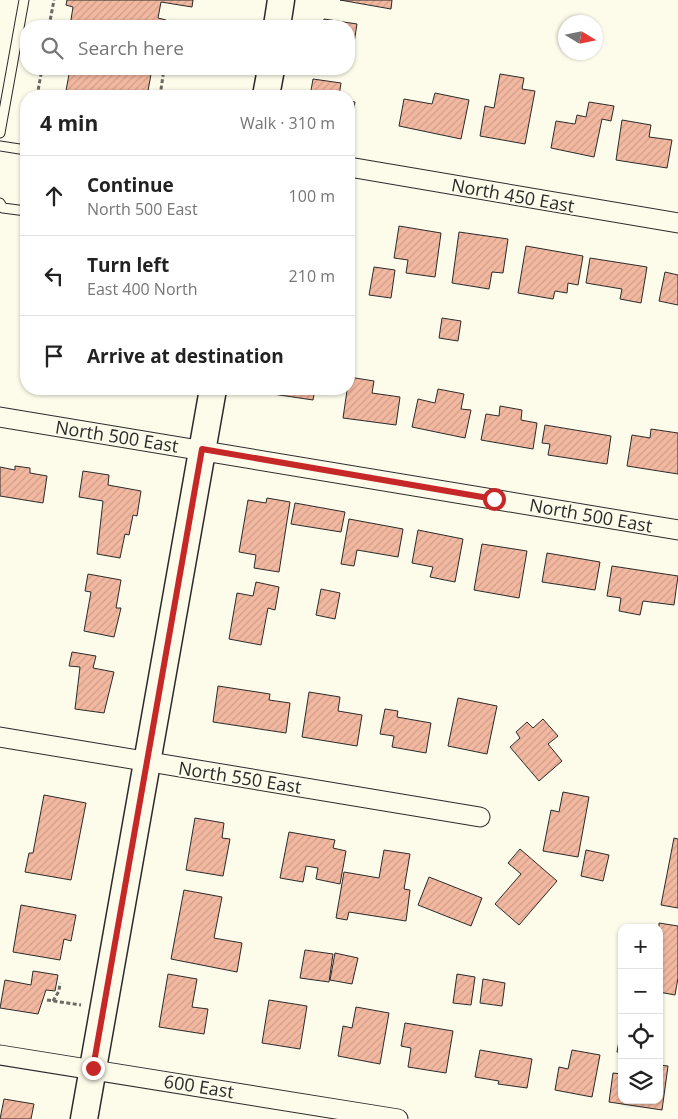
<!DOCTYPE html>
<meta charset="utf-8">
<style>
body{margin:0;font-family:"Open Sans",sans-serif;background:#f2f2f2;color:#222}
.controls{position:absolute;right:15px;bottom:15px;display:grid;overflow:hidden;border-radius:10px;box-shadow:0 1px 4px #0004}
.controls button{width:45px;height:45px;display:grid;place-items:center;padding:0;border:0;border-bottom:1px solid #e0e0e0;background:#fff;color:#222;font:25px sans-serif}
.compass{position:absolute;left:558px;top:15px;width:45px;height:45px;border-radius:50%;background:#fff;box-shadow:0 1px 4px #0004;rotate:100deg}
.stop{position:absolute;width:15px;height:15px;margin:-11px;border:4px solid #c62828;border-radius:50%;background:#fff}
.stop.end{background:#c62828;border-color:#fff;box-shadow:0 1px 5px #0008}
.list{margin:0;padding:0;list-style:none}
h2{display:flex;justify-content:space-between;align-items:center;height:65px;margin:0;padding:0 20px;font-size:21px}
h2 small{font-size:16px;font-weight:400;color:#767676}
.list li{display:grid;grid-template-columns:32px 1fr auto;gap:15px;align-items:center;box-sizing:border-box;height:80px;padding:0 20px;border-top:1px solid #e0e0e0}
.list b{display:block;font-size:19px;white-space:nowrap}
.list p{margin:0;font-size:16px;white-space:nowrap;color:#767676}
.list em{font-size:16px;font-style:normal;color:#767676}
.icon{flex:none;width:28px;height:28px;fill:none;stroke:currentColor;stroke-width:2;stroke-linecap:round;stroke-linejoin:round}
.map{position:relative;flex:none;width:678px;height:1119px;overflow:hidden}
.search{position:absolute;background:#fff;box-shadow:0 1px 4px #0004;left:20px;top:20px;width:335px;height:55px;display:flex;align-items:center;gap:12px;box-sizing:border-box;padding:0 18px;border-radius:20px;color:#767676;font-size:19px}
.panel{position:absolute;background:#fff;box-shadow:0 1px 4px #0004;left:20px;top:90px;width:335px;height:305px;border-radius:20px}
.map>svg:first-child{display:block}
.building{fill:url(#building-hatch);stroke:#2b2b2b}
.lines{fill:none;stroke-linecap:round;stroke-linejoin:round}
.service-casing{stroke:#2b2b2b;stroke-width:11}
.minor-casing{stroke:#2b2b2b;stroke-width:21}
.secondary-casing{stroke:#2b2b2b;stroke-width:29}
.path{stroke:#6a6964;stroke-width:3;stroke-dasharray:4 2.5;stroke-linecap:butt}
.service{stroke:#fdfbea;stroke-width:9}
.minor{stroke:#fdfbea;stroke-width:19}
.secondary{stroke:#fdfbea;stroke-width:26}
.route{stroke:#c62828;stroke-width:6}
.labels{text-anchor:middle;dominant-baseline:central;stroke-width:4;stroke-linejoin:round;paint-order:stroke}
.street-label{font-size:18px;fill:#2b2b2b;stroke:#fdfbea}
</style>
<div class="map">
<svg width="678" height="1119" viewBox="0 0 678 1119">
<defs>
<pattern id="building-hatch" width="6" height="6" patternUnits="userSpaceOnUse" patternTransform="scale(1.25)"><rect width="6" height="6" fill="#f2b8a0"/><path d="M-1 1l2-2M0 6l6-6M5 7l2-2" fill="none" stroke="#d09e8a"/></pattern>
</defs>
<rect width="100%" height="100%" fill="#fdfbea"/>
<g class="building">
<path d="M67,0H193L192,7L161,2L158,18L166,20L165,26H70L73,7L66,5Z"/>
<path d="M340,0H392L391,9Z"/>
<path d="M324,19L357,24L354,43H349V26H323Z"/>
<path d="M70,69L106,73V69H152L147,96H65Z"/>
<path d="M500,74L524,78L522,89L535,91L525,144L480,136L485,106L494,108Z"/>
<path d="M313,79L341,83L339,96H310Z"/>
<path d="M435,93L469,100L461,139L399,126L404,99L432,104Z"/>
<path d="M349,101L355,102L352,120L349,119Z"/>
<path d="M589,102L614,106L611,121L602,119L594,157L551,148L556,121L575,124L577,115L586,117Z"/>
<path d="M622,120L651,125L649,137L672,140L667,168L616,160Z"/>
<path d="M399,226L441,233L435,277L406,273L408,260L394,258Z"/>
<path d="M459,232L508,239L503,273L492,272L489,289L452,283Z"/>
<path d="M526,246L583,256L578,285L568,283L567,293L555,291L553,299L518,293Z"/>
<path d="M590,258L647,267L641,303L620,299L622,289L586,283Z"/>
<path d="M374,267L395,270L391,298L369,295Z"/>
<path d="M665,272L678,275V305L659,301Z"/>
<path d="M442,318L461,321L458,341L439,338Z"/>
<path d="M349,377L374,381L372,393L400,397L396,425L343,418Z"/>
<path d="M267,389H315L313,400L266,393Z"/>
<path d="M438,389L464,394L461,409L471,410L465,438L412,427L418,399L435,403Z"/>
<path d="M500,406L522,410L521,420L537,423L533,449L481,440L486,414L499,416Z"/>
<path d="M545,425L611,436L607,464L548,455L550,444L542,443Z"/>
<path d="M651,429L678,433V474L627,466L632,435L650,438Z"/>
<path d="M15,466L30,468V473L47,476L43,503L0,496V467L15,470Z"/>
<path d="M83,471L109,475L108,485L141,491L137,516L133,515L129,535L125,534L120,558L97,554L103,501L79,497Z"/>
<path d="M267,498L290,502L279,572L254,568L256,555L239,552L248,500L266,503Z"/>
<path d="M295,503L345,512L341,532L291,524Z"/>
<path d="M349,519L403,529L398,557L357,550L354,566L341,564Z"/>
<path d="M418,530L463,539L455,582L430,577L433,567L412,563Z"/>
<path d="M482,544L527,551L519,598L474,590Z"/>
<path d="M547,553L600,562L595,590L542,582Z"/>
<path d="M612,566L678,576L674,605L643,601L640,615L619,611L621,598L607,596Z"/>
<path d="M88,574L121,580L116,608H121L114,637L84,631L91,592L85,591Z"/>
<path d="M256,582L279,587L275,610L268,608L261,645L229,639L237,593L253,596Z"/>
<path d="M321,589L340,593L335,619L316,615Z"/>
<path d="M72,652L96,656L93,668L114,672L104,713L75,709L80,667L69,666Z"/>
<path d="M218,686L270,694L269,700L290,703L286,733L213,722Z"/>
<path d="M309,692L340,697L338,711L362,715L357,746L302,737Z"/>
<path d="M458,698L497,706L487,754L448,746Z"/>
<path d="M385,709L398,711L397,717L431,723L426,753L392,747L394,736L380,734Z"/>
<path d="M543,719L558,736L548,744L562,761L539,781L510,747L520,738L516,732L527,722L533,728Z"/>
<path d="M563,792L589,797L578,857L543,851L551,810L559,812Z"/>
<path d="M44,795L86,803L71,880L25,872L29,853H33Z"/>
<path d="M195,818L224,823L222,838L230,839L223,876L186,870Z"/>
<path d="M289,832L335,840L333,848L346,851L340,884L316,879L318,868L306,866L303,882L280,878Z"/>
<path d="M674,838L678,839V908L661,905Z"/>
<path d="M520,849L557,881L519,925L495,904L521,874L508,863Z"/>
<path d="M384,850L410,854L404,889L410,890L406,921L349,912L347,920L336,918L344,872L379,878Z"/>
<path d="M586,850L609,855L603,881L581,876Z"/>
<path d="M429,877L482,898L471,926L418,905Z"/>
<path d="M184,890L222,897L214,938L242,943L237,972L171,959Z"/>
<path d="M21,905L76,915L71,941L64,939L60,960L13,952Z"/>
<path d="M659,923L678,926V978L675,995L659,992Z"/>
<path d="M305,950L333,954L329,982L300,978Z"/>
<path d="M335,953L358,958L352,984L330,980Z"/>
<path d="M33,971L58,975L55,991L46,990L38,1014L0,1008L5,980L31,985Z"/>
<path d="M168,974L197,979L192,1007L208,1009L204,1034L159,1027Z"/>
<path d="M457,974L475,977L471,1005L453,1003Z"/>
<path d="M483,979L505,983L502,1006L480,1003Z"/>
<path d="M269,1000L307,1006L300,1049L262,1043Z"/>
<path d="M356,1007L389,1013L380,1064L338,1056L343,1026L352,1028Z"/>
<path d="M405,1023L453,1031L446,1073L408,1067L411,1048L401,1046Z"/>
<path d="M622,1024V1053L617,1052Z"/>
<path d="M480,1050L532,1059L527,1088L498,1084L499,1081L475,1077Z"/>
<path d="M572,1050L600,1055L592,1097L555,1090L559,1067L568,1069Z"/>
<path d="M659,1065L668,1066L662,1110L609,1102L613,1073L622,1074V1100H659Z"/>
<path d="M4,1099L34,1104L31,1119H0Z"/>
</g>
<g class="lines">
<g class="service-casing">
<g id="service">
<path d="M0,133L24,0"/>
<path d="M0,146L26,150"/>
<path d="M0,203L3,208L26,211"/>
</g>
</g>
<g class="minor-casing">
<g id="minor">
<path d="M349,167L678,223"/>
<path d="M0,417L678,530"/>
<path d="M0,737L480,817"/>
<path d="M0,1055L398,1119"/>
</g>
</g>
<g class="secondary-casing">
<g id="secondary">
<path d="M277,26L281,0"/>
<path d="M266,96L271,69"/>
<path d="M84,1119L213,389"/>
</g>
</g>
<g class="path">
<path d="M49,26L54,0"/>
<path d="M172,26V24L183,26"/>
<path d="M37,96L42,69"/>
<path d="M160,96L164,69"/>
<path d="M47,1000L81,1005"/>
<path d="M53,1001L59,991L60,983"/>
</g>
<use href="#service" class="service"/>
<use href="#minor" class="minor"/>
<use href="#secondary" class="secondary"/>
</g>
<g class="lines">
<path class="route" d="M93,1068L202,449L494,499"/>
</g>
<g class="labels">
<g class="street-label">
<text transform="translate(513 195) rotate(10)">North 450 East</text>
<text transform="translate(117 436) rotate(9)">North 500 East</text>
<text transform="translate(591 515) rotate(10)">North 500 East</text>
<text transform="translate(240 777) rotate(9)">North 550 East</text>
<text transform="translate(199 1086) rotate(9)">600 East</text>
</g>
</g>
</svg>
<div class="controls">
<button>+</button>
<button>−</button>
<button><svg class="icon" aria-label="locate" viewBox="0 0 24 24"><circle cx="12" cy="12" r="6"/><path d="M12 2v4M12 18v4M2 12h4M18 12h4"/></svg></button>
<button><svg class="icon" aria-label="layers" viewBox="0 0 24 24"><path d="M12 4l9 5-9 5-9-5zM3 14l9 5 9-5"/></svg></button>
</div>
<svg class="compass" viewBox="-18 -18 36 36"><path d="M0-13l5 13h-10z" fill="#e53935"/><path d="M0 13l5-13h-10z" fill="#767676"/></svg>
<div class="stop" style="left:494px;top:499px"></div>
<div class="stop end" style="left:93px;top:1068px"></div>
<div class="search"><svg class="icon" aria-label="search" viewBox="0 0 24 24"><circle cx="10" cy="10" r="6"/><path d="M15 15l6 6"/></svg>Search here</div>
<section class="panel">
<h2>4 min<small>Walk · 310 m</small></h2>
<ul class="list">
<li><svg class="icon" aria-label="ahead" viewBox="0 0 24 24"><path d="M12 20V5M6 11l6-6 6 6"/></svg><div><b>Continue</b><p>North 500 East</p></div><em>100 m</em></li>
<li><svg class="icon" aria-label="left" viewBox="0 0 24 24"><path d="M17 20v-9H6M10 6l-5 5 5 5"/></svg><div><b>Turn left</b><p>East 400 North</p></div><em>210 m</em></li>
<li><svg class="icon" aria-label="arrive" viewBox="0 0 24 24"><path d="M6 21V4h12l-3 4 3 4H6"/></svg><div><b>Arrive at destination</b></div></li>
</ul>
</section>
</div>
